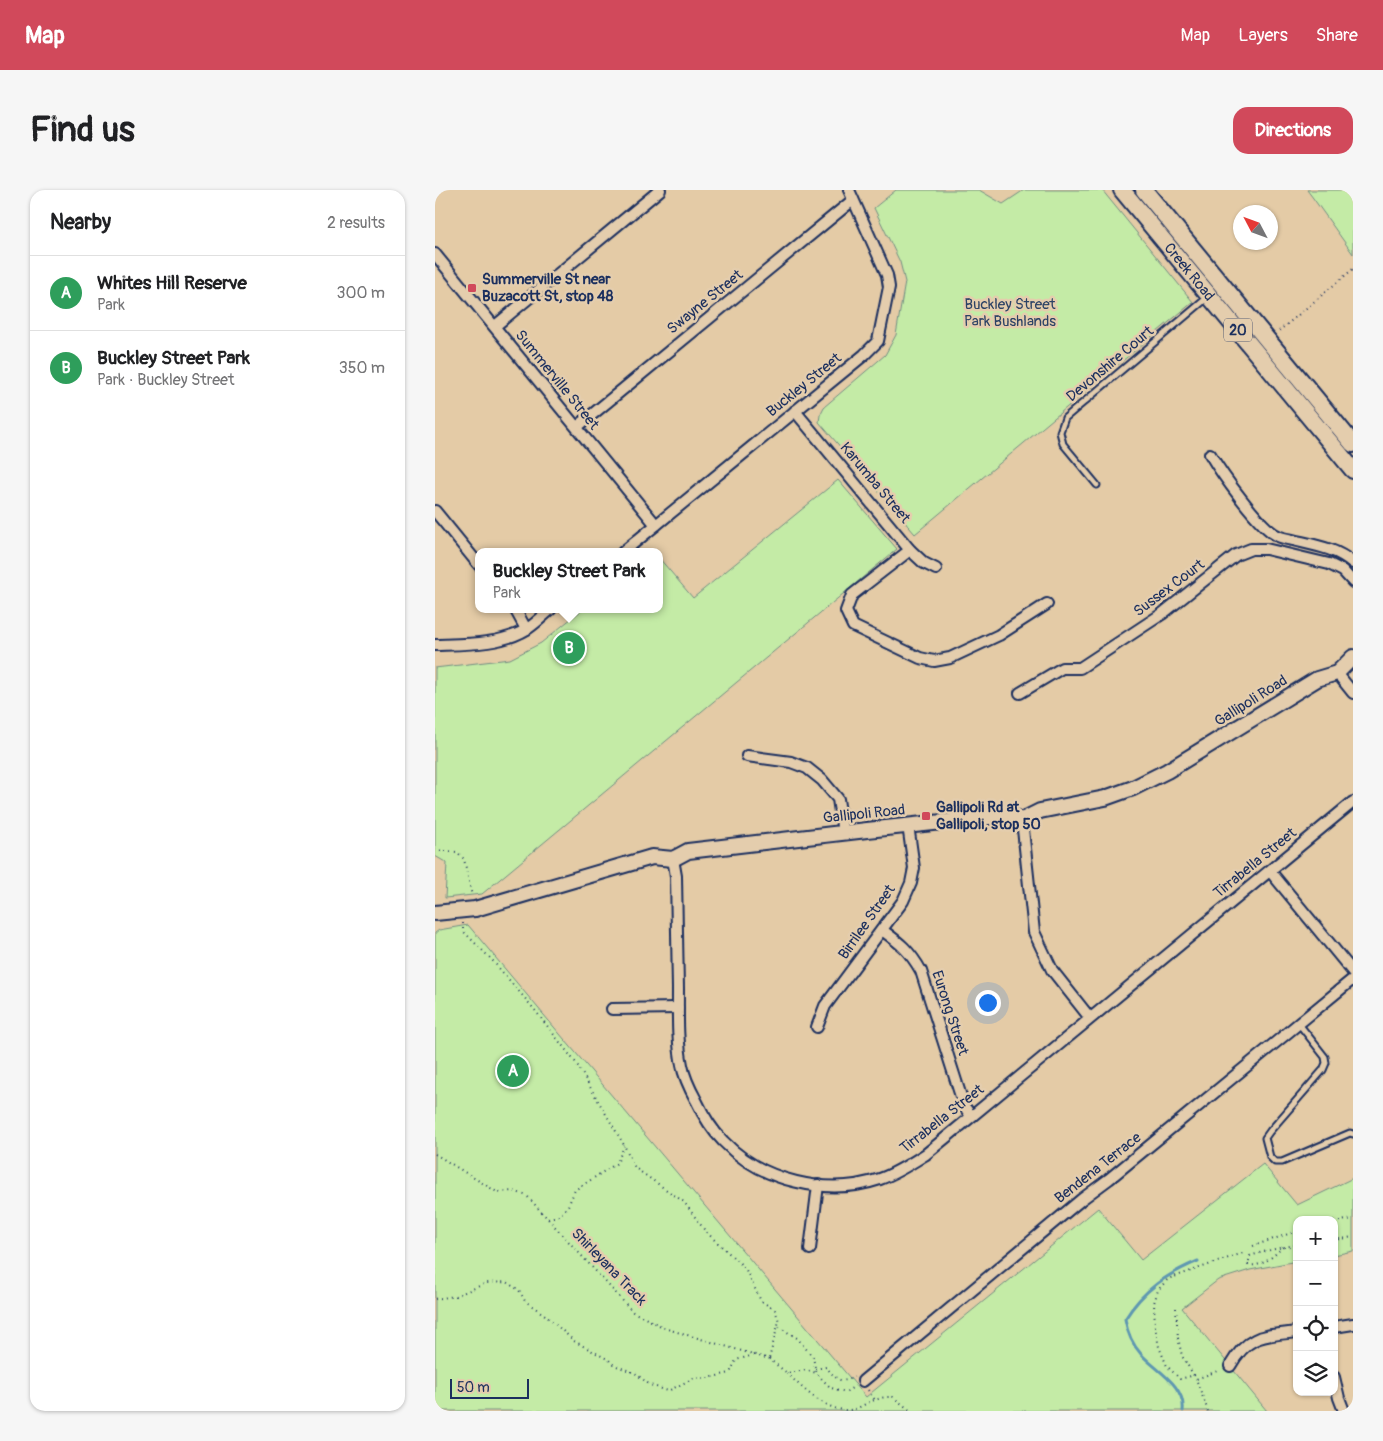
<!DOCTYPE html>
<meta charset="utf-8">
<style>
body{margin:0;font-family:Pangolin,sans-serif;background:#f6f6f6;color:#202124}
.controls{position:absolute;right:15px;bottom:15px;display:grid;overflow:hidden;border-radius:10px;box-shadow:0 1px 4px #0004}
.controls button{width:45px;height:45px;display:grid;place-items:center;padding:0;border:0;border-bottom:1px solid #e0e0e0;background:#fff;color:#202124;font:25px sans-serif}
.compass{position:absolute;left:798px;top:15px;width:45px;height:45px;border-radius:50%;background:#fff;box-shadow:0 1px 4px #0004;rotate:311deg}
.scale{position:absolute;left:15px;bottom:12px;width:79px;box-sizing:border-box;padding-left:5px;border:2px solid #1b2f5e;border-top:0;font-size:14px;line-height:18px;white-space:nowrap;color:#1b2f5e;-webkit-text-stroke:4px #e4cdad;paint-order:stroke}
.you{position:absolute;left:552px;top:812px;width:18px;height:18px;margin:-12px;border:4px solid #fff;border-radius:50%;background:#1a73e8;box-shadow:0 0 0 8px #1a73e833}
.badge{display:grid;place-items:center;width:32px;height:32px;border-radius:50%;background:#d1495b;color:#fff;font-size:16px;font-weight:700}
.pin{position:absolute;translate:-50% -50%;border:2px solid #fff;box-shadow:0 1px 5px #0006}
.popup{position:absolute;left:40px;top:358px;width:188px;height:65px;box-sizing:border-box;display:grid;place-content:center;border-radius:10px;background:#fff;filter:drop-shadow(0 1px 4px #0005);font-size:16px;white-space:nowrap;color:#757577}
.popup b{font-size:19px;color:#202124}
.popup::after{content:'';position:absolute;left:50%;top:100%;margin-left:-10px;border:10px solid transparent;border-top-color:#fff}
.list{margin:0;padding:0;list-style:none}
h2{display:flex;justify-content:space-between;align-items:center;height:65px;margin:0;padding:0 20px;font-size:21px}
h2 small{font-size:16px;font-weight:400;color:#757577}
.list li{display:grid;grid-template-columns:32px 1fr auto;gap:15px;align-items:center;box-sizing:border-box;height:75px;padding:0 20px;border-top:1px solid #e0e0e0}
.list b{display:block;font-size:19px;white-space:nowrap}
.list p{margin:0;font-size:16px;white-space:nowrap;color:#757577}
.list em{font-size:16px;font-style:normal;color:#757577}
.icon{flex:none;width:28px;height:28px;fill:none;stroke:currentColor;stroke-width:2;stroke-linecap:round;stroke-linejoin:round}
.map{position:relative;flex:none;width:918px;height:1221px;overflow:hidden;border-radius:15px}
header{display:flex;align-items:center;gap:30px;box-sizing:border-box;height:70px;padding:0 25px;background:#d1495b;color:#fff}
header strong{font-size:24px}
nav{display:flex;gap:28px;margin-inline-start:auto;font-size:18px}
.intro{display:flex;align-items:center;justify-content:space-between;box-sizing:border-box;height:120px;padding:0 30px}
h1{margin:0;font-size:35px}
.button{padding:12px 22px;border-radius:15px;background:#d1495b;color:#fff;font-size:18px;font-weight:700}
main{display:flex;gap:30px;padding:0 30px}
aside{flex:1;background:#fff;border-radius:15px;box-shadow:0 1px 4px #0004}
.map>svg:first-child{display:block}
.green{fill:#c4eba6;stroke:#708d82}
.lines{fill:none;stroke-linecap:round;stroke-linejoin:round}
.stream{stroke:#5f98b1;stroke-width:3}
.service-casing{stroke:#1b2f5e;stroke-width:9}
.minor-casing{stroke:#1b2f5e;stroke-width:14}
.tertiary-casing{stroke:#1b2f5e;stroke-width:18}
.primary-casing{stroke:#1b2f5e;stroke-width:20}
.path{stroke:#1b2f5e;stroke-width:2;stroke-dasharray:1 4;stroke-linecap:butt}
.service{stroke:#e4cdad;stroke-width:5}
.minor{stroke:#e4cdad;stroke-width:10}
.tertiary{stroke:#e4cdad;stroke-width:14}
.primary{stroke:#e4cdad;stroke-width:16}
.poi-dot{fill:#d1495b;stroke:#e4cdad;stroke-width:2}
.labels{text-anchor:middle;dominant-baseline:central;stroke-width:5;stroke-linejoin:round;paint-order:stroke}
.shield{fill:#e4cdad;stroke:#575e76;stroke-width:1}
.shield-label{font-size:14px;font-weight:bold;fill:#1b2f5e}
.street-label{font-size:15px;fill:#1b2f5e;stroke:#e4cdad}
.poi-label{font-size:15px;font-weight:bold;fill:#1b2f5e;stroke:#e4cdad;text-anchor:start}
.park-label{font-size:15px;fill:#2c4265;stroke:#e4cdad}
</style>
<header>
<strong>Map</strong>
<nav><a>Map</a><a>Layers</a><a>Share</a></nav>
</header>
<div class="intro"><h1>Find us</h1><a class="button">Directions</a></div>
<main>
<aside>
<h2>Nearby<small>2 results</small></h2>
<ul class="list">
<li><span class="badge" style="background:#2e9e5b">A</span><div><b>Whites Hill Reserve</b><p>Park</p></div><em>300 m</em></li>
<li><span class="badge" style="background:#2e9e5b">B</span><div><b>Buckley Street Park</b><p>Park · Buckley Street</p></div><em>350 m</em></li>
</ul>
</aside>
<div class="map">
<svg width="918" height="1221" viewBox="0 0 918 1221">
<rect width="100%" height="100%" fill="#e4cba6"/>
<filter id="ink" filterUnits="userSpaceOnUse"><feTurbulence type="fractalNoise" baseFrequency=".02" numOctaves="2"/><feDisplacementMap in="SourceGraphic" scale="10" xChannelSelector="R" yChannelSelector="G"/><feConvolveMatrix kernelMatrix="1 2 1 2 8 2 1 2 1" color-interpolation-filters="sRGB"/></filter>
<g filter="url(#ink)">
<g class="green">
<path d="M461,0H544L568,14L589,0H667L758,112L480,344L384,232L385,225L389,217L450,165L461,145L470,92L465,72L439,18Z"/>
<path d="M872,0H918V64L878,8Z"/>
<path d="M403,290L462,359L47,704L10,708L12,673L0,666V478L75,469L106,453L148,419H224V368L258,408Z"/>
<path d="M33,735L431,1207L663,1018L706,1070L828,974L862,1015L918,988V1061L899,1065V1030H862V1071L815,1080L783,1090L747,1118L832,1221H0V743L4,740Z"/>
</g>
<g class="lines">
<path class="stream" d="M748,1221C751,1195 720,1180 706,1164C697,1154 692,1141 690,1129C708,1100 732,1084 763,1071"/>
<g class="service-casing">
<g id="service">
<path d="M662,295L628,254L625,242L630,228L772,108"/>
<path d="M864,834L890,867L891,873L888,880L835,941L830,948L835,967L840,972H847L915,943L918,944"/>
</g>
</g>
<g class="minor-casing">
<g id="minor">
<path d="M0,64L221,335"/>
<path d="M60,136L225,0"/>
<path d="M360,221L475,360L489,373L501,379"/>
<path d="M142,237L418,10"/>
<path d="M775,264C786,283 825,338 843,346C847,348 853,349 858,350C879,355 901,358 918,373"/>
<path d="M0,321L44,375"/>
<path d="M475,360L417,405L411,421L418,436L485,468L499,471L515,468L564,445L612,414"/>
<path d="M188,362L429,165L443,151L454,97L452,85L414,0"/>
<path d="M80,419L91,439"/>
<path d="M0,455C30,454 66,455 92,439C100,434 108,426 116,419"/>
<path d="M902,483L918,503"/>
<path d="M585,503L627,478H645L727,424L801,365L816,359H831L894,374L908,381L918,392"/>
<path d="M312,566L356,572L372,578L387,590L403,609L408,643"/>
<path d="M587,630L599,742L617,780L655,828"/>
<path d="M238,669L241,686C242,724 242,761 243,799C243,824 242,851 247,875C249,887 255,899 261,910C268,925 276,939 288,951C326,991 392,1007 445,989C462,983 477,973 491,964L918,612"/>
<path d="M835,681L918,782"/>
<path d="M447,740C465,753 475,761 486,781L529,916L536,926"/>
<path d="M177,819L243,818"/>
<path d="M382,837L390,816L468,711L476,693L479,678L473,635"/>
<path d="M375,1059L383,995"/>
<path d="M899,1137L918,1134"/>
<path d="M795,1176C813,1144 829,1146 862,1142"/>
<path d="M899,1187L904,1208L909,1221"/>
<path d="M428,1191L647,1009L674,989L918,789"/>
</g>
</g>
<g class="tertiary-casing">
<path id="tertiary" d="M0,723L40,719L217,667L238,669L253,661L432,640L574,625L587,630L605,621L670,608L698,598L732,581L882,489L902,483L918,467"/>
</g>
<g class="primary-casing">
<g id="primary">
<path id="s1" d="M687,0L918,280"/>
<path d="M709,0L918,254"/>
</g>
</g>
<g class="path">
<path d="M844,141L918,79"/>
<path d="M0,660L22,662L29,669L37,706"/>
<path d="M28,733V741L57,770L99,819L141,873L189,955L200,978L249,1012L271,1042L310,1078L326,1111L340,1120L344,1131L334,1169"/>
<path d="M0,964L62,1002L79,1001L92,1006L198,1122L232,1139L334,1169L352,1183L372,1180L381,1183L396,1198L411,1202L420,1196"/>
<path d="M113,1028L124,1026L133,1016L140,1000L182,973L189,956"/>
<path d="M899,1032L918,1029"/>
<path d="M899,1050L918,1047"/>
<path d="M818,1056L862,1041"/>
<path d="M848,1057C837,1067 828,1077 813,1075L815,1066C830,1061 846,1057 862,1055"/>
<path d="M0,1109L20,1106L52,1093L71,1092L84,1100L90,1111L110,1125L139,1151L174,1170L179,1175L200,1183L215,1195L233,1201L259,1188H273L295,1183L301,1170L319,1165"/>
<path d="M741,1118L743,1148L747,1166L761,1189"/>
<path d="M344,1137L362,1148L378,1167L381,1183"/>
<path d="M380,1179L391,1177C401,1188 404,1195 419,1187"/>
<path d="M352,1183C368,1199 390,1221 414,1220C425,1219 433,1211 443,1209C447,1207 453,1207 458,1207L476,1221"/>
<path d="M760,1185L745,1189L732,1176L724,1157L720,1136L719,1113L723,1100L733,1089L808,1063"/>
<path d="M433,1200L440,1210"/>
<path d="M773,1221L761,1189L785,1180"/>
</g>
<use href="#service" class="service"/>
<use href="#minor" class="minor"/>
<use href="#tertiary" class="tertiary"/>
<use href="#primary" class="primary"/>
</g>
</g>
<g class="poi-dot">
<rect x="32" y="93" width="10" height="10" rx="2.5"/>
<rect x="486" y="621" width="10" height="10" rx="2.5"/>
</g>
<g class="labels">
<rect class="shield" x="789" y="128.5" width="28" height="23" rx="4"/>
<g class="shield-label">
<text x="803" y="140">20</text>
</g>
<g class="street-label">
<text stroke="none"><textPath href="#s1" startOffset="106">Creek Road</textPath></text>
<text transform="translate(270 112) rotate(-39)">Swayne Street</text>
<text transform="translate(675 174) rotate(-40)">Devonshire Court</text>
<text transform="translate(122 190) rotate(51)">Summerville Street</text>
<text transform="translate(369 195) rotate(-39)">Buckley Street</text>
<text transform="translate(440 293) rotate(50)">Karumba Street</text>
<text transform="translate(734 398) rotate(-37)">Sussex Court</text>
<text transform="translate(816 511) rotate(-32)">Gallipoli Road</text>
<text transform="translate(429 624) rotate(-6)">Gallipoli Road</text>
<text transform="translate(820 673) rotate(-39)">Tirrabella Street</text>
<text transform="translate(432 732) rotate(-55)">Birrilee Street</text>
<text transform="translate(515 823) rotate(72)">Eurong Street</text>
<text transform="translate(507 929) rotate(-38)">Tirrabella Street</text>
<text transform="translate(663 978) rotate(-38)">Bendena Terrace</text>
<text transform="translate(174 1077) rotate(46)">Shirleyana Track</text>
</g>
<g class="poi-label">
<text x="47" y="89">Summerville St near<tspan x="47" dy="17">Buzacott St, stop 48</tspan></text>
<text x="501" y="617">Gallipoli Rd at<tspan x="501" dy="17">Gallipoli, stop 50</tspan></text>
</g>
<g class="park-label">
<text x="575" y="114">Buckley Street<tspan x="575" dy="17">Park Bushlands</tspan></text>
</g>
</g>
</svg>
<div class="controls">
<button>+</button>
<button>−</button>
<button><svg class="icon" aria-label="locate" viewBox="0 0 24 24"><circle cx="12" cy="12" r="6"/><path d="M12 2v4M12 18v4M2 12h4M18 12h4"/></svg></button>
<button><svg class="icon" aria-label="layers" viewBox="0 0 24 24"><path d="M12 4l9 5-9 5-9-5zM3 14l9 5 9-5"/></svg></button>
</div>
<svg class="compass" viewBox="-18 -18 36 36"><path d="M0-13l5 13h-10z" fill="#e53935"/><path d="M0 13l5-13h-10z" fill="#757577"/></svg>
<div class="scale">50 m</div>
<div class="you"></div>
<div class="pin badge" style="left:78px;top:881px;background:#2e9e5b">A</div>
<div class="pin badge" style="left:134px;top:458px;background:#2e9e5b">B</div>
<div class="popup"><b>Buckley Street Park</b>Park</div>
</div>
</main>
